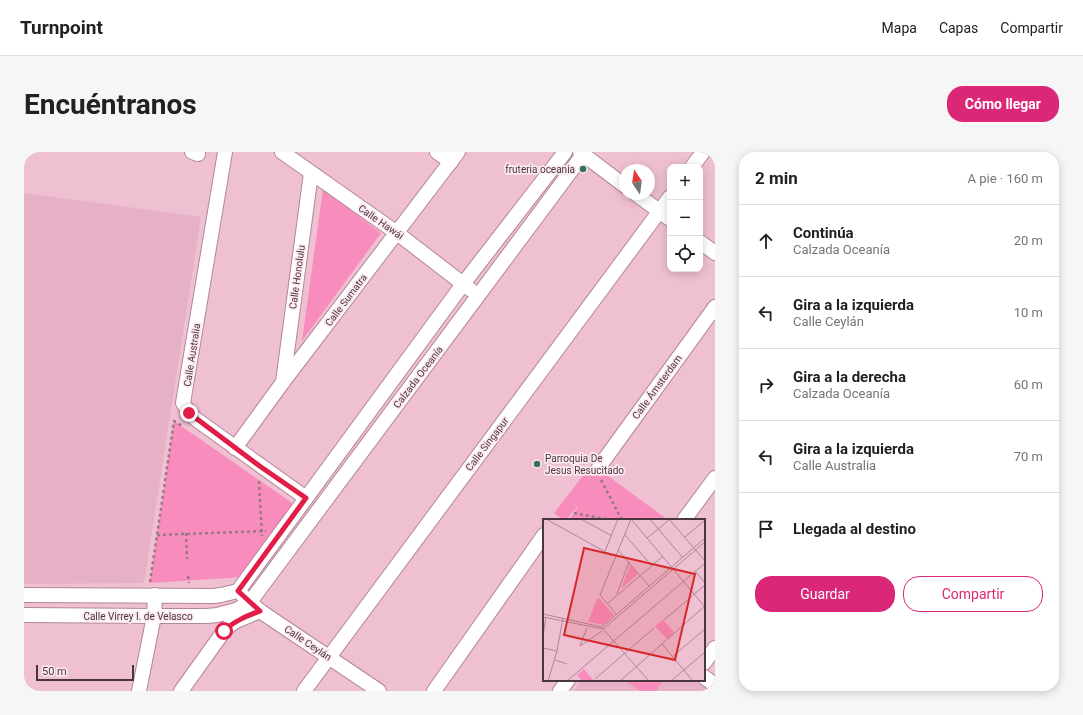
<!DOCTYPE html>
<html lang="es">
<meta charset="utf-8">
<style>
body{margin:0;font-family:Roboto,sans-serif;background:#f6f6f6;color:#202124}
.controls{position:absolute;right:12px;top:12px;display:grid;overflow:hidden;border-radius:8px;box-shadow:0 2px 10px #0003}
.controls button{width:36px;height:36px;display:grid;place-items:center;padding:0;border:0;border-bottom:1px solid #e0e0e0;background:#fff;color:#202124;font:20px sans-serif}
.compass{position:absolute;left:595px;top:12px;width:36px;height:36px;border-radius:50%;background:#fff;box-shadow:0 2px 10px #0003;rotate:347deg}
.scale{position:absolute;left:12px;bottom:10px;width:98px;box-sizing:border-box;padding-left:4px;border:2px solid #4a363e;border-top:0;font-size:11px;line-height:14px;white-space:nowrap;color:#4a363e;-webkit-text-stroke:3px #fde9f1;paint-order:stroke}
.stop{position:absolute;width:12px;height:12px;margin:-9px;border:3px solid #e11d48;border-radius:50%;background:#fff}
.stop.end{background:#e11d48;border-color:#fff;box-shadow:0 1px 4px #0008}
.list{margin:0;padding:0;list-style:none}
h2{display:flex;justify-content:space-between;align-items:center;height:52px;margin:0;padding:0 16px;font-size:17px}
h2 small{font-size:13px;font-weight:400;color:#757577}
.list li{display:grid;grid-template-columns:26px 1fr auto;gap:12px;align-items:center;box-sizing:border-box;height:72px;padding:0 16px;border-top:1px solid #e0e0e0}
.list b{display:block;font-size:15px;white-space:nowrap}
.list p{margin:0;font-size:13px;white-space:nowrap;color:#757577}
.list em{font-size:13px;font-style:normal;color:#757577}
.actions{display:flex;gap:8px;padding:12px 16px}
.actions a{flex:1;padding:9px 0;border:1px solid #db2777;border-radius:16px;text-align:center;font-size:14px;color:#db2777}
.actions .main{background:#db2777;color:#fff}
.icon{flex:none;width:22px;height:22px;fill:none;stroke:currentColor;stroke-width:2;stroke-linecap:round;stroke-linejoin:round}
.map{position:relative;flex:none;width:691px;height:539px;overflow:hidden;border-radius:16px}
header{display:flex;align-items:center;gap:24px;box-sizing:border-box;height:56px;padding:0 20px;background:#fff;border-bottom:1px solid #e0e0e0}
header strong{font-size:19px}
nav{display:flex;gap:22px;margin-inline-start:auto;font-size:14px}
.intro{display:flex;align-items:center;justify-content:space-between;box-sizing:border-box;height:96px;padding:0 24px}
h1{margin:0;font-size:28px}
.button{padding:10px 18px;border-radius:16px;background:#db2777;color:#fff;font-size:14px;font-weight:700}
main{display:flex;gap:24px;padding:0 24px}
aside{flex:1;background:#fff;border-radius:16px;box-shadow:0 2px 10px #0003}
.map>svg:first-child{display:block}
.built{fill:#e6b0c6}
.green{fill:#f88dbd}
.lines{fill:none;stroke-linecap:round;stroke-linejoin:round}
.minor-casing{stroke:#b38698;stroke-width:16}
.path{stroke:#9a7886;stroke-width:2.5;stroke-dasharray:3 3;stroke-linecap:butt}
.minor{stroke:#fff;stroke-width:14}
.route{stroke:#e11d48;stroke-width:5}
.poi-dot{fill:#327261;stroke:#fde9f1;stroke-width:1.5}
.labels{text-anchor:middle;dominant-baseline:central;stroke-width:3.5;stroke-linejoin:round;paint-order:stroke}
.poi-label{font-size:10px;fill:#4a363e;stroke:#fde9f1;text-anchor:end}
.street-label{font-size:10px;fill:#4a363e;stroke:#fde9f1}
.inset-road{fill:none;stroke:#ad8897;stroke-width:1}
.view{fill:#d62828;fill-opacity:0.15;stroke:#d62828;stroke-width:2}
.inset-edge{fill:none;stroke:#4a363e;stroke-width:2}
</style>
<header>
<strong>Turnpoint</strong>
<nav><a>Mapa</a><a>Capas</a><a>Compartir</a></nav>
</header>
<div class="intro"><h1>Encuéntranos</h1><a class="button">Cómo llegar</a></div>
<main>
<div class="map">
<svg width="691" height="539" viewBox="0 0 691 539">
<rect width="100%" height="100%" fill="#efbfd2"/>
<g class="built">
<path d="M0,41L177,65L120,431L0,432Z"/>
<path d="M558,528H671L687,539H550Z"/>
</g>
<g class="green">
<path d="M299,37L357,81L278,189Z"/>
<path d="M150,269L271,353L220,425L126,431Z"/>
<path d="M565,316L577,325L580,321L644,368H545L554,355L547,349L553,355L542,368H539L530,361Z"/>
<path d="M600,528H640L632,539H616Z"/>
</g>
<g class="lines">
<g class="minor-casing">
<g id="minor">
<path d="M168,0L174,2"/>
<path d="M201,0L159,251L165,261L173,268L282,346"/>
<path d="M258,0L373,81L447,138"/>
<path d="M413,0L427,10"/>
<path d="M556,0L601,34"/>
<path d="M668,15L679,0"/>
<path d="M612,42L646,67"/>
<path d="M676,90L691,101"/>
<path d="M259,230L287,21"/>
<path d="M211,296L259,230L434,0"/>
<path d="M575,315L691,155"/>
<path d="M660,368L691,326"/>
<path d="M214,439L439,132L541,0"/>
<path d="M0,443L190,444L197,443L214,439"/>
<path d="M219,444L236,459L355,539"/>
<path d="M0,463L130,464H183L193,463L212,458L226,450L561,0"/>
<path d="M680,511L691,496"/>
<path d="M680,525L691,533"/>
<path d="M115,539L130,464L131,443"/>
<path d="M157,539L200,479L206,473L212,469L236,459"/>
<path d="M280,539L646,45"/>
<path d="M410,539L520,383"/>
<path d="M536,539L544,528"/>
</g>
</g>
<g class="path">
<path d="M577,328L598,368"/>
<path d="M235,329L238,384"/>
<path d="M550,361L587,368"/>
<path d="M162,381L163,407"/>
<path d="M133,383L242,379"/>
<path d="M164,424L165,431"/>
<path d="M126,430L150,269L158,274"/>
</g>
<use href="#minor" class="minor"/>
</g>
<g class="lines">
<path class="route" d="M165,261L237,315L282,346L214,439L226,450L236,459C223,464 210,469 200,479"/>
</g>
<g class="poi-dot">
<circle cx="559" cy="17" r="4"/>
<circle cx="513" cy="312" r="4"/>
</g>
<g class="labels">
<g class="poi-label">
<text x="551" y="17">fruteria oceania</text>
<text x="521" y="306" text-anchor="start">Parroquia De<tspan x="521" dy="12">Jesus Resucitado</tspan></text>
</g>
<g class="street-label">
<text transform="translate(357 70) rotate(35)">Calle Hawái</text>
<text transform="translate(273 125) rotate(-82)">Calle Honolulu</text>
<text transform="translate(322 148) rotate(-53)">Calle Sumatra</text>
<text transform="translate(168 203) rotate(-81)">Calle Australia</text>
<text transform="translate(394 225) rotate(-53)">Calzada Oceanía</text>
<text transform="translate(633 235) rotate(-54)">Calle Ámsterdam</text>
<text transform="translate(463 292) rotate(-53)">Calle Singapur</text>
<text x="114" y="464">Calle Virrey I. de Velasco</text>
<text transform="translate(284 491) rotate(34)">Calle Ceylán</text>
</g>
</g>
<g transform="translate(519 367)">
<rect width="162" height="162" fill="#efbfd2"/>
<path d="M87,46L95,55L78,70ZM55,78L71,96L60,106L45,103ZM120,101L131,113L124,120L112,107ZM41,150L51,162H39L34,156Z" fill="#f88dbd"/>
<path class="inset-road" d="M3,0L68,36M38,0L69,17M88,0L162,88M107,0L140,39M126,0L162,42M82,16L109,47M142,18L162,1M104,19L126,1M75,31L106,67M62,32L75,0M152,52L162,64M74,75L86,43M64,85L120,37M0,95L59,108M73,95L57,76L88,0M0,98L60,110L162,23M121,101L162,66M59,108L162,19M60,110L106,162M0,117L3,98M119,125L150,162M37,127L59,112M37,127L44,109M0,129L14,132M129,138L162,110M12,141L24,145M52,160L111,109M5,162L14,132L20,99M24,162L162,44M77,162L162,87M128,162L162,133"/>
<path class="view" d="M41,29L152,55L132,141L21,116Z"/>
<rect width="162" height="162" class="inset-edge"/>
</g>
</svg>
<div class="controls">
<button>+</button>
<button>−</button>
<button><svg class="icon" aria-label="locate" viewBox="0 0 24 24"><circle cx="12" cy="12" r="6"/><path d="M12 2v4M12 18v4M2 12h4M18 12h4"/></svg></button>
</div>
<svg class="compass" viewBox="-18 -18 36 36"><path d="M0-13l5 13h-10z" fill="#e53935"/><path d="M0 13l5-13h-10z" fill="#757577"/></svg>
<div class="scale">50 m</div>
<div class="stop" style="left:200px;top:479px"></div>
<div class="stop end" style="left:165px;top:261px"></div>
</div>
<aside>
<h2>2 min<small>A pie · 160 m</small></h2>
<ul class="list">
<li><svg class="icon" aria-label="ahead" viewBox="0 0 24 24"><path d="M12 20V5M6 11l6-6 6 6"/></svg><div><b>Continúa</b><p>Calzada Oceanía</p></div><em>20 m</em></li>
<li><svg class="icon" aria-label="left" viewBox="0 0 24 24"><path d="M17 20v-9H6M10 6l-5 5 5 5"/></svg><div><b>Gira a la izquierda</b><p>Calle Ceylán</p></div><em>10 m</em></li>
<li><svg class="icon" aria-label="right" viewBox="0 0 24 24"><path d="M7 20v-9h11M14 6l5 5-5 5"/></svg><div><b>Gira a la derecha</b><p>Calzada Oceanía</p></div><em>60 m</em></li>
<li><svg class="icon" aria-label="left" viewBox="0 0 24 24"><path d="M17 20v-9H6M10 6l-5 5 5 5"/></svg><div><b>Gira a la izquierda</b><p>Calle Australia</p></div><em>70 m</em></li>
<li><svg class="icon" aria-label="arrive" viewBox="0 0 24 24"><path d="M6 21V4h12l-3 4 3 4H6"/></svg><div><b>Llegada al destino</b></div></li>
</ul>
<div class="actions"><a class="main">Guardar</a><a>Compartir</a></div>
</aside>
</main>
